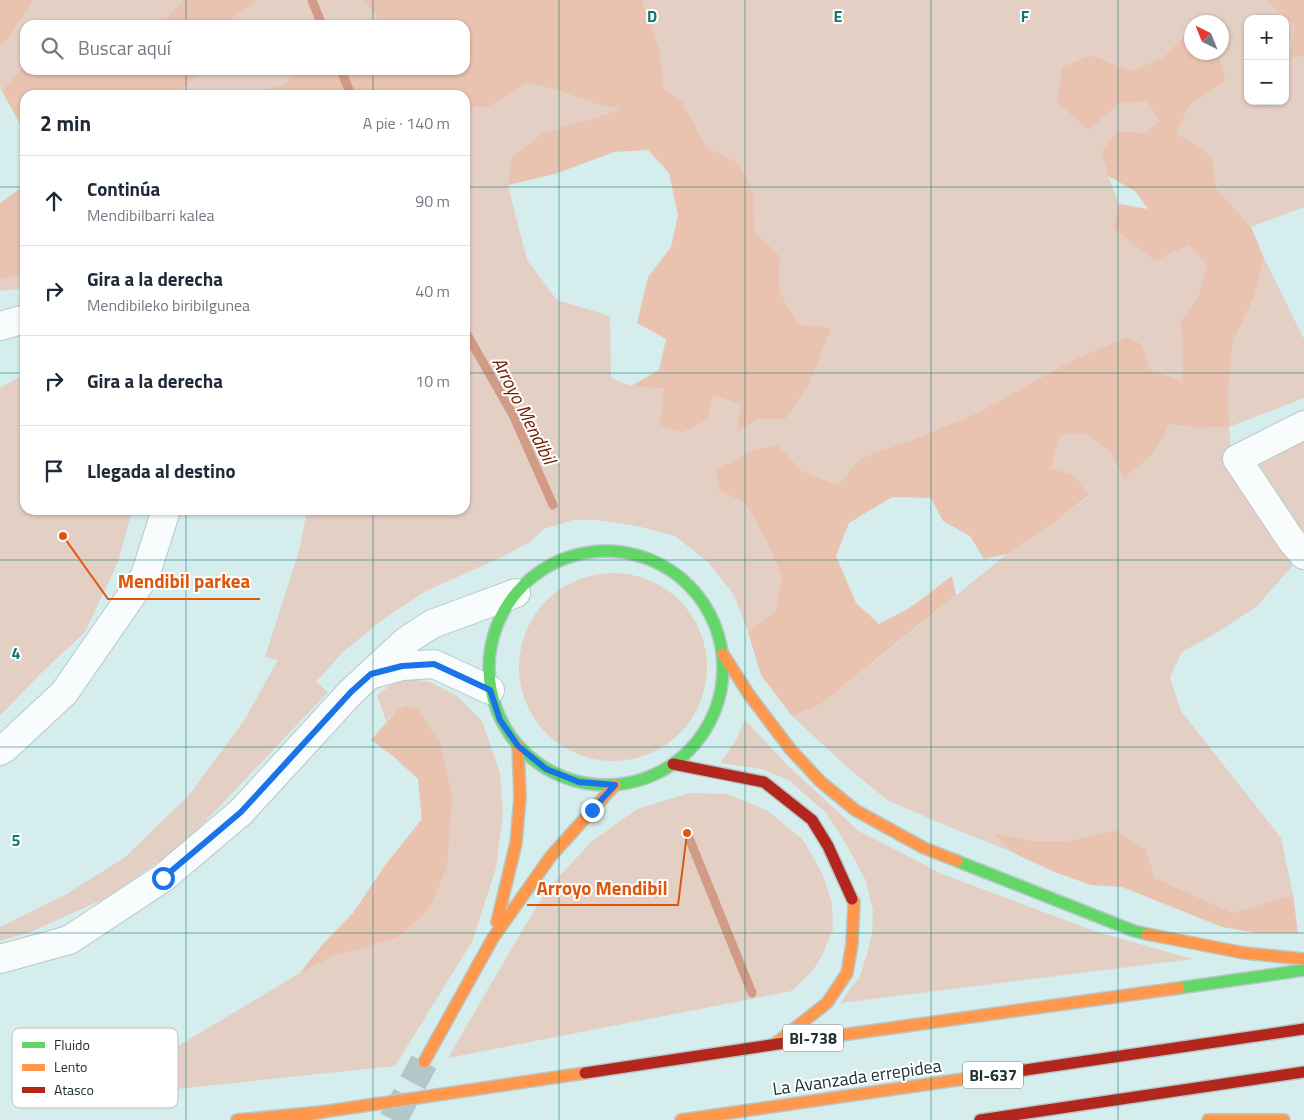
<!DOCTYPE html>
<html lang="es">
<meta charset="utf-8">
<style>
body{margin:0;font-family:"Titillium Web",sans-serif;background:#f2f2f3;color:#1f2937}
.controls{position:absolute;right:15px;top:15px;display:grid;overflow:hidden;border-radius:10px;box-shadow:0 1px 4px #0004}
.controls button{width:45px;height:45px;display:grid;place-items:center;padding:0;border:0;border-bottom:1px solid #e0e1e3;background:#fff;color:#1f2937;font:25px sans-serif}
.compass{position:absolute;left:1184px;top:15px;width:45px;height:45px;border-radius:50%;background:#fff;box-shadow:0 1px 4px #0004;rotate:317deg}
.stop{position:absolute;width:15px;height:15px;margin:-11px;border:4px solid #1a73e8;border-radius:50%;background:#fff}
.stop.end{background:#1a73e8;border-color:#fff;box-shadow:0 1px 5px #0008}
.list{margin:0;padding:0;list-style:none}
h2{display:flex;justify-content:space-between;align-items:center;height:65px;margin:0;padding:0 20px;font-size:21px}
h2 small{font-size:16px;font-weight:400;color:#747a83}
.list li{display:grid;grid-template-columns:32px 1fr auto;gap:15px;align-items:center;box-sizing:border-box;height:90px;padding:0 20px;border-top:1px solid #e0e1e3}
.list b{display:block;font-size:19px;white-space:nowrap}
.list p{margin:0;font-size:16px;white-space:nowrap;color:#747a83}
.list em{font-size:16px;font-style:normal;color:#747a83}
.icon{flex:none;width:28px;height:28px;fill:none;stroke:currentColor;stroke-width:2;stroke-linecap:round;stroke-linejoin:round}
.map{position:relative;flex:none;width:1304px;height:1120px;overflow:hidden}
.search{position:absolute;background:#fff;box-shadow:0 1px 4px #0004;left:20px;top:20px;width:450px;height:55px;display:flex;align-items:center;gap:12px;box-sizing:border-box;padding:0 18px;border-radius:15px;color:#747a83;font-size:19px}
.panel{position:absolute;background:#fff;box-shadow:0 1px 4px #0004;left:20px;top:90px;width:450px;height:425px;border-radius:15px}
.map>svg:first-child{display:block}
.green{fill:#e4cfc4;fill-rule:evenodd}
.forest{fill:#e9c2b0}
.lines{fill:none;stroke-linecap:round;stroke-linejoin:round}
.stream{stroke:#d19b85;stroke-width:9}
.secondary-tunnel{stroke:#b2c8c8;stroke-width:28;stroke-dasharray:28 14;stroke-linecap:butt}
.street-casing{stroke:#b6c8c8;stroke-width:30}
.fast-casing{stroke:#b6c8c8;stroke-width:14}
.slow-casing{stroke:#b6c8c8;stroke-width:14}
.jam-casing{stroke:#b6c8c8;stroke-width:14}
.street{stroke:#f9fcfc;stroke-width:28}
.fast{stroke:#63d668;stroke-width:11}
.slow{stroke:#ff974d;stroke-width:11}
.jam{stroke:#b3261e;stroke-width:11}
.route{stroke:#1a73e8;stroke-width:6}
.grid{fill:none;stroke:#0f766e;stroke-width:1;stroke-opacity:0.55}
.labels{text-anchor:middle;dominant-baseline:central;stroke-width:4;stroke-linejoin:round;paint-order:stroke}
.shield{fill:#fff;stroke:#647070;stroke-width:1}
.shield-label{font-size:16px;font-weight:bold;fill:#213232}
.street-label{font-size:18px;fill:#213232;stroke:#fff}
.water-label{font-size:19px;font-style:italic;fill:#702100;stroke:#fff}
.key{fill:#fff;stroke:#bcc2c2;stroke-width:1}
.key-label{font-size:14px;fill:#213232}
.grid-label{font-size:16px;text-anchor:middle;font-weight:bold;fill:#0f766e;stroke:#fff;stroke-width:4;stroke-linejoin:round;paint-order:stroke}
.leader{fill:none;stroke:#de570e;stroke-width:2}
.callout-dot{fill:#de570e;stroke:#fff;stroke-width:2}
.callout-label{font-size:19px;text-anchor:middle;font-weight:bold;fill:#de570e;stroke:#fff;stroke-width:4;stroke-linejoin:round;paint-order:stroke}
</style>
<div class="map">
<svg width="1304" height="1120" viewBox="0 0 1304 1120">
<rect width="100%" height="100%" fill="#d6eded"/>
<g class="green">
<path d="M34,0H183L160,25H25V64L2,91L0,89V45L4,44Z"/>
<path d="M255,0H364L377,17L374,25H229L232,18L256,3Z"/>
<path d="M642,0H1265L1294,24L1290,57L1304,56V207L1251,227L1216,188L1212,156L1177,133L1189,106L1226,81L1218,53L1222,52V22H1192L1191,31L1189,30L1162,58L1130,71L1092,55L1089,130L1119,104L1147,101L1159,120L1146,133L1117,131L1101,154L1108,176L1119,204L1113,228L1188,245L1207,265L1198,296L1180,324L1183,355L1182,381L1150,369L1142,345L1071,361L977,413L912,440L861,458L837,485L801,470L778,445L719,491L745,503L764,536L782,576L775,611L748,632L734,595L709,563L675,536L637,526L595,520H573L544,529L530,542L500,558L426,591L386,617L343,652L316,682L328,692L183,845L106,898L33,931L0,941V927L65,895L124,858L190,794L245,719L278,660L265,657L299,551L307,510H465V107H488L528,83L558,90L592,103L622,109L591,119L511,158L508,185L527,260L557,300L610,316L611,378L631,386L664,389L713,395L741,405L736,432L759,419L831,329L799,325L779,291L780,256L755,232L754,194L739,163L707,147L681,100L664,89L660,52ZM1248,19H1285V101H1248Z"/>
<path d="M204,70H297L283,85L245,95H175Z"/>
<path d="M1264,258L1304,339V398L1229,427L1233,470L1296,562L1256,607L1218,632L1182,652L1170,677L1181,711L1281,838L1293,895L1232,914L1155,878L1146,849L1115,830L1068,841H1033L993,833L1012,852L947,826L887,800L847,767L792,716L821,704L895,645L1007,554L1052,524L1088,497L1051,469L1060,435L1084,433L1111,453H1154L1170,424L1199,428L1228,427V393L1233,341L1254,298Z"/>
<path d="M25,274V288L0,291V279Z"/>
<path d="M25,374V510H132L118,562L85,632L39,675L0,716V388Z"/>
<path d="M1304,440V534L1258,463Z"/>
<circle cx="613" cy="667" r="94"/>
<path d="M411,679L430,682L457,696L482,721L500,773L503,813L496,868L472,942L395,1066L91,1098L300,973L332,957L397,938L440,743L416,709L406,705L397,710L386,721L377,695L391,685Z"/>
<path d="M745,720L790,768L859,831L942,874L1097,932L1193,959L840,1003L860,976L867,954L872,932L873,912L866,881L846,844L826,813L790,781L762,769L720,763L735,742Z"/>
<path d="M690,793L727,794L768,811L803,840L822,873L832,903L833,929L822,956L813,970L792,991L448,1058L516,941L547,890L591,842L637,809Z"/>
</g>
<g class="forest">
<path d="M0,0H34L4,44L0,45Z"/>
<path d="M183,0H255L256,3L232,18L229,25H160Z"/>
<path d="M364,0H642L660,52L664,89L681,100L707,147L739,163L754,194L755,232L780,256L779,291L799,325L831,328L808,386L785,419H759L736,432L741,405L713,395L707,420L682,432L660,425L664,389L631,386L659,370L666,339L637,323L648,277L671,247L678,215L669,173L648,150L614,152L555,174L508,185L511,158L543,133L591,119L621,109L592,103L558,90L528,83L488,107H465V95H245L283,85L297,70H465V25H374L377,17Z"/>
<path d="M1265,0H1304V56L1290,58L1294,24Z"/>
<path d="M1190,30L1191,31L1192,52L1218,53L1226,81L1189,106L1177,133L1212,156L1216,188L1251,227L1264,258L1254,298L1233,341L1228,393L1229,427L1199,428L1170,424L1154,453L1124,478L1111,453L1084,433L1060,435L1051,469L1074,475L1088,496L1052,524L1007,554L984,559L970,536L943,521L931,498L892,497L849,523L836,556L856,603L879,624L911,607L952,576L956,595L821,704L792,716L761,675L748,632L775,611L782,576L764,536L745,503L719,491L716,471L753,450L778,445L801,470L837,485L861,458L912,440L977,413L1071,361L1128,337L1142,345L1150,369L1182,381L1183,355L1180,323L1198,296L1207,265L1188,245L1155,261L1113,228L1119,204L1148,209L1135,191L1108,176L1101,153L1117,131L1146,133L1159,120L1147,101L1119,104L1089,130L1057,102L1062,67L1092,55L1130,71L1162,58Z"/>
<path d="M25,64V70H204L175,95H25V133L2,91Z"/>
<path d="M25,185V274L0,279V203Z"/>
<path d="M406,705L417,709L440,743L452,796L447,866L429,909L397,938L332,957L300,973L322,945L353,913L386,864L422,819L418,779L393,756L371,740L397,710Z"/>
<path d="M1115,830L1146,849L1155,878L1232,913L1293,895L1298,933H1257L1222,927L1122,887L1091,885L1052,871L1012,852L993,833L1033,841H1068Z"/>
</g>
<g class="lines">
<g class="stream">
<path d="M312,0L322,25"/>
<path d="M341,70L351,95"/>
<path d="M465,331L513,415L553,505"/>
<path d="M687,833L752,993"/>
</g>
<path class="secondary-tunnel" d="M393,1120L424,1062"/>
<g class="street-casing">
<g id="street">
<path d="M0,326L25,319"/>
<path d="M1304,425L1237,459L1291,540L1304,555"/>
<path d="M373,674L402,666L434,664L490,690"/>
<path d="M0,751L5,748L64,693L145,576L166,510"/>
<path d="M0,959L69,940L163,878L241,812L351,692L406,641L432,624L516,593"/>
</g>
</g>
<g class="fast-casing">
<g id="fast">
<circle cx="606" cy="668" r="117"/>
<path d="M957,861L1134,931L1147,934"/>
<path d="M1179,988L1304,970"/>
</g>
</g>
<g class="slow-casing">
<g id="slow">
<path d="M723,654L750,696L791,750L821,782L855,810L924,848L957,861"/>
<path d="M497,922L516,843L520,797L518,746"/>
<path d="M1147,934L1244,953L1304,959"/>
<path d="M798,1041L1179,988"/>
<path d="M776,1043L827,1003L847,973L852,944L854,902L852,899"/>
<path d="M424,1062L493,938L551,856L615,785"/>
<path d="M237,1120L322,1112L585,1073"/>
<path d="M280,1120L322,1112"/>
<path d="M681,1120L998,1074"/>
<path d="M1208,1120H1284"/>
</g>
</g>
<g class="jam-casing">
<g id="jam">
<path d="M673,764L764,782L812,820L828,846L852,899"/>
<path d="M585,1073L798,1041"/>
<path d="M998,1074L1304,1029"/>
<path d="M980,1120L1304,1072"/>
</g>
</g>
<use href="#street" class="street"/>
<use href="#fast" class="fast"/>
<use href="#slow" class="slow"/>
<use href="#jam" class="jam"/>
</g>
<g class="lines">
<path class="route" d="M163,878L241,812L351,692L371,674L402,666L434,664L490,690L500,720L518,746L546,769L579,782L615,785L592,810"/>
</g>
<path class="grid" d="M186,0V25M373,0V25M559,0V1120M745,0V1120M931,0V1120M1118,0V1120M186,70V95M373,70V95M0,187H25M465,187H1304M0,373H25M465,373H1304M186,510V1120M373,510V1120M0,560H1304M0,747H1304M0,933H1304"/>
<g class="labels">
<g class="shield">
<rect x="783" y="1024.5" width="60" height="27" rx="4"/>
<rect x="963" y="1061.5" width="60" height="27" rx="4"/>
</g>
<g class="shield-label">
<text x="813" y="1038">BI-738</text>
<text x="993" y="1075">BI-637</text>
</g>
<g class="street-label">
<text transform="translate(857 1077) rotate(-8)">La Avanzada errepidea</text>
</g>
<g class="water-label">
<text transform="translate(525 410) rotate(63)">Arroyo Mendibil</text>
</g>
</g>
<rect x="12" y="1028" width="166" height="80" rx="8" class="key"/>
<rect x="22" y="1042" width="23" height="6" fill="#63d668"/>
<rect x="22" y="1064" width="23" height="7" fill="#ff974d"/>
<rect x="22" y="1087" width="23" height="6" fill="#b3261e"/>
<g class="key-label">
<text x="54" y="1050">Fluido</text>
<text x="54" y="1072">Lento</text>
<text x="54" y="1095">Atasco</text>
</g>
<g class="grid-label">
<text x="652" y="22">D</text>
<text x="838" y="22">E</text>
<text x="1025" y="22">F</text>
<text x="16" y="659">4</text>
<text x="16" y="846">5</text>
</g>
<path class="leader" d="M63 536L108 599H260M687 833L678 905H527"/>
<g class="callout-dot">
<circle cx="63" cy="536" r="5"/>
<circle cx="687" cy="833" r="5"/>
</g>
<g class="callout-label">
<text x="184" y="588">Mendibil parkea</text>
<text x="602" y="895">Arroyo Mendibil</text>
</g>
</svg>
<div class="controls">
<button>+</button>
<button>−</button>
</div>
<svg class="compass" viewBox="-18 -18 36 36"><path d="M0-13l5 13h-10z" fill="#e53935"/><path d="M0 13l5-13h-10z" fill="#747a83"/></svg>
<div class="stop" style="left:163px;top:878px"></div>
<div class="stop end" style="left:592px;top:810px"></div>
<div class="search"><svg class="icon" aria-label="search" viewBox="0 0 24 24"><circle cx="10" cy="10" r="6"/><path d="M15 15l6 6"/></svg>Buscar aquí</div>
<section class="panel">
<h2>2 min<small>A pie · 140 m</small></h2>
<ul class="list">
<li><svg class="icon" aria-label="ahead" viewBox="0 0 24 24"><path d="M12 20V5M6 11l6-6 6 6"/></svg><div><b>Continúa</b><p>Mendibilbarri kalea</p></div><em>90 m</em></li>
<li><svg class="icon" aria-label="right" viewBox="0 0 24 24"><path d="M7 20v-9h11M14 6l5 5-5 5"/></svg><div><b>Gira a la derecha</b><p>Mendibileko biribilgunea</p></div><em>40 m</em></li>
<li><svg class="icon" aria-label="right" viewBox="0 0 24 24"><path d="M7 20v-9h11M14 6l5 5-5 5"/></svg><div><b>Gira a la derecha</b></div><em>10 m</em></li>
<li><svg class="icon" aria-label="arrive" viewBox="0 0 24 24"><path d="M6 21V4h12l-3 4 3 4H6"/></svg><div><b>Llegada al destino</b></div></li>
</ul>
</section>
</div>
